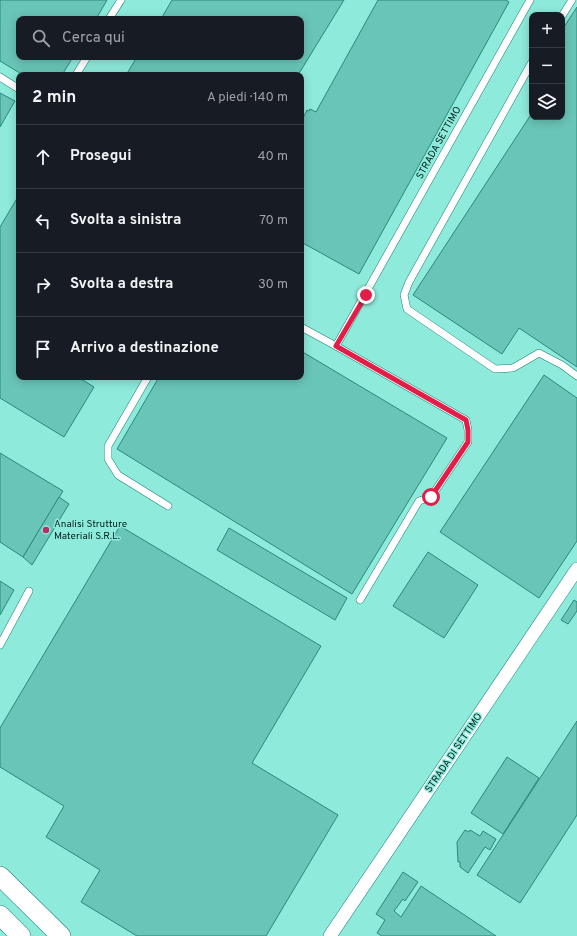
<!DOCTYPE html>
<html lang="it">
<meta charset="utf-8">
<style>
body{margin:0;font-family:Overpass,sans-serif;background:#20242c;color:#f1f3f6}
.controls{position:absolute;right:12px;top:12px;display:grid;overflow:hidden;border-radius:8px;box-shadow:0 2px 10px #0003}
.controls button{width:36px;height:36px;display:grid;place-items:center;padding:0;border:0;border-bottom:1px solid #363941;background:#171b24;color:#f1f3f6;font:20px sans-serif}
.stop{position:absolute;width:12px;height:12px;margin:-9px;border:3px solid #e11d48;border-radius:50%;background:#fff}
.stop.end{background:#e11d48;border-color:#fff;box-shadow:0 1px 4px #0008}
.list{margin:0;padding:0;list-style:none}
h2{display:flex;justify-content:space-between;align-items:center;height:52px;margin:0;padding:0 16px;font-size:17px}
h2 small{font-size:13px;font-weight:400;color:#9ea1a6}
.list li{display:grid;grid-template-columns:26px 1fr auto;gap:12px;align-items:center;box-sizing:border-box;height:64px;padding:0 16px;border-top:1px solid #363941}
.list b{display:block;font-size:15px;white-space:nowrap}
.list em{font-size:13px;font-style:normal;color:#9ea1a6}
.icon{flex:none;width:22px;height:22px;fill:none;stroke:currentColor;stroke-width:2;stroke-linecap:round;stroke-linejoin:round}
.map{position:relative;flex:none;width:577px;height:936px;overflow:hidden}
.search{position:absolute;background:#171b24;box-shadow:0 2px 10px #0003;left:16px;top:16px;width:288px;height:44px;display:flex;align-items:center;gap:10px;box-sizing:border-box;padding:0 14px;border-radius:8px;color:#9ea1a6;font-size:15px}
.panel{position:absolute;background:#171b24;box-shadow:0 2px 10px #0003;left:16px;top:72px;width:288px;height:308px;border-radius:8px}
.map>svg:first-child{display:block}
.building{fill:#69c5b7;stroke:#278a7d}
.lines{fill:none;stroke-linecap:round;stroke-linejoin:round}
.lane-casing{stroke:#188074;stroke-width:8}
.street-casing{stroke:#188074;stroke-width:14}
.secondary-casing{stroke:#188074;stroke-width:20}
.lane{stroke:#fff;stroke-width:7}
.street{stroke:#fff;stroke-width:13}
.secondary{stroke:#fff;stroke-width:19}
.route{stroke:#e11d48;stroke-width:5}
.poi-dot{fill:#b92d63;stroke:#8eeadb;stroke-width:1.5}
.labels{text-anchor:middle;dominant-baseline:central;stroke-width:3;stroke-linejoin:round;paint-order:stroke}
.street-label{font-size:10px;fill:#03211d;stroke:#8eeadb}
.poi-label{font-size:10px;fill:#03211d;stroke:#8eeadb;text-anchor:start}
</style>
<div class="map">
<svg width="577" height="936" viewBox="0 0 577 936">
<rect width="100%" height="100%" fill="#8eeadb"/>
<g class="building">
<path d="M0,0H107L96,19H19V57H73L62,75H23L0,61Z"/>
<path d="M172,0H344L298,75H126L137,57H301V19H161Z"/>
<path d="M378,0H506L509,2L359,274L301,242V122L307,110L309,111L310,109L316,112Z"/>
<path d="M577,7V367L519,328L502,354L413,295L532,113V117H562V30Z"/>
<path d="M0,93L15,101L0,127Z"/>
<path d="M19,195V377H83L81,379L94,387L64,437L0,398V227Z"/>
<path d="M301,351L447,438L352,594L117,449L159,377H301Z"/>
<path d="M544,375L577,398V541L539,598L440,532Z"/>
<path d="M0,453L63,491L23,557L0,542Z"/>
<path d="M59,497L69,504L32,565L23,557Z"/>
<path d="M120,526L321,646L252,763L338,815L266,936H137L81,902L100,870L46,837L64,806L0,767V728Z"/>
<path d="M229,528L347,598L335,620L217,550Z"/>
<path d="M428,552L478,585L444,638L393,606Z"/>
<path d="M0,581L14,590L0,615Z"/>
<path d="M574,600L577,602V611L568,624L561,620Z"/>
<path d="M577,721V815L520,903L477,875Z"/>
<path d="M507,757L539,778L503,834L471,813Z"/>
<path d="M465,830L469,832L470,830L480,836L483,831L496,839L490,850L485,847L468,873L460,867V862H458L457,842Z"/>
<path d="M403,872L418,882L405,901L403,899L394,911L401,917L421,886L496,936H382L377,933L385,920L376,914Z"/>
</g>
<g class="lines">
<g class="lane-casing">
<g id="lane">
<path d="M562,16L572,0"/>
<path d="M109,19L121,0"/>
<path d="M532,62L409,282L404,295L407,309L495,369L513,368L539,353L562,365L577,376"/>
<path d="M76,75L87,57"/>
<path d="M0,77L19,89"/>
<path d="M301,327L336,346"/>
<path d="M148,377L108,446V459L118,475L168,506"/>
<path d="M360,600L419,501L431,497L468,442V430L466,420L336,346L530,0"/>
<path d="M0,645L29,591"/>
</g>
</g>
<g class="street-casing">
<path id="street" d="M330,936L577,569"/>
</g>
<g class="secondary-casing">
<g id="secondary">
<path d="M0,876L61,936"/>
<path d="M0,915L21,936"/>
</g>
</g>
<use href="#lane" class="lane"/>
<use href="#street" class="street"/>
<use href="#secondary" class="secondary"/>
</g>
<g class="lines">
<path class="route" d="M366,295L336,346L466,420L468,430V442L431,497"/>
</g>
<circle class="poi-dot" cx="46" cy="530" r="4"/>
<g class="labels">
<g class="street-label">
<text transform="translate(439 143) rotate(-61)">STRADA SETTIMO</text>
<text transform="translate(454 753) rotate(-56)">STRADA DI SETTIMO</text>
</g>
<g class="poi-label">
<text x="54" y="524">Analisi Strutture<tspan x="54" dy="12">Materiali S.R.L.</tspan></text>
</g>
</g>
</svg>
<div class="controls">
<button>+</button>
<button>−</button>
<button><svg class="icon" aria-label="layers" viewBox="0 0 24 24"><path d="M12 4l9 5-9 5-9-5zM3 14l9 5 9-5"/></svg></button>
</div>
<div class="stop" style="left:431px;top:497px"></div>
<div class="stop end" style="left:366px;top:295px"></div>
<div class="search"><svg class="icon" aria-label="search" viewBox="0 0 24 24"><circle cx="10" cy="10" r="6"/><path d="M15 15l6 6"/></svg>Cerca qui</div>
<section class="panel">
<h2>2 min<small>A piedi · 140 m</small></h2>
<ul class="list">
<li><svg class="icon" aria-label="ahead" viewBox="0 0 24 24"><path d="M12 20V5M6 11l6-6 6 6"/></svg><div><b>Prosegui</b></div><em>40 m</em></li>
<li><svg class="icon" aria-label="left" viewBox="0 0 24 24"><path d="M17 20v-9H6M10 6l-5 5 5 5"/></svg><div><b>Svolta a sinistra</b></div><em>70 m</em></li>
<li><svg class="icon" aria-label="right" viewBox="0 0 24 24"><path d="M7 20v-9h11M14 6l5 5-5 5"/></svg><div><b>Svolta a destra</b></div><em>30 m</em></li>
<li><svg class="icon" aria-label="arrive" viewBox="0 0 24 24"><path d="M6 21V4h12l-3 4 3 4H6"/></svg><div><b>Arrivo a destinazione</b></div></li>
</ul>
</section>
</div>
